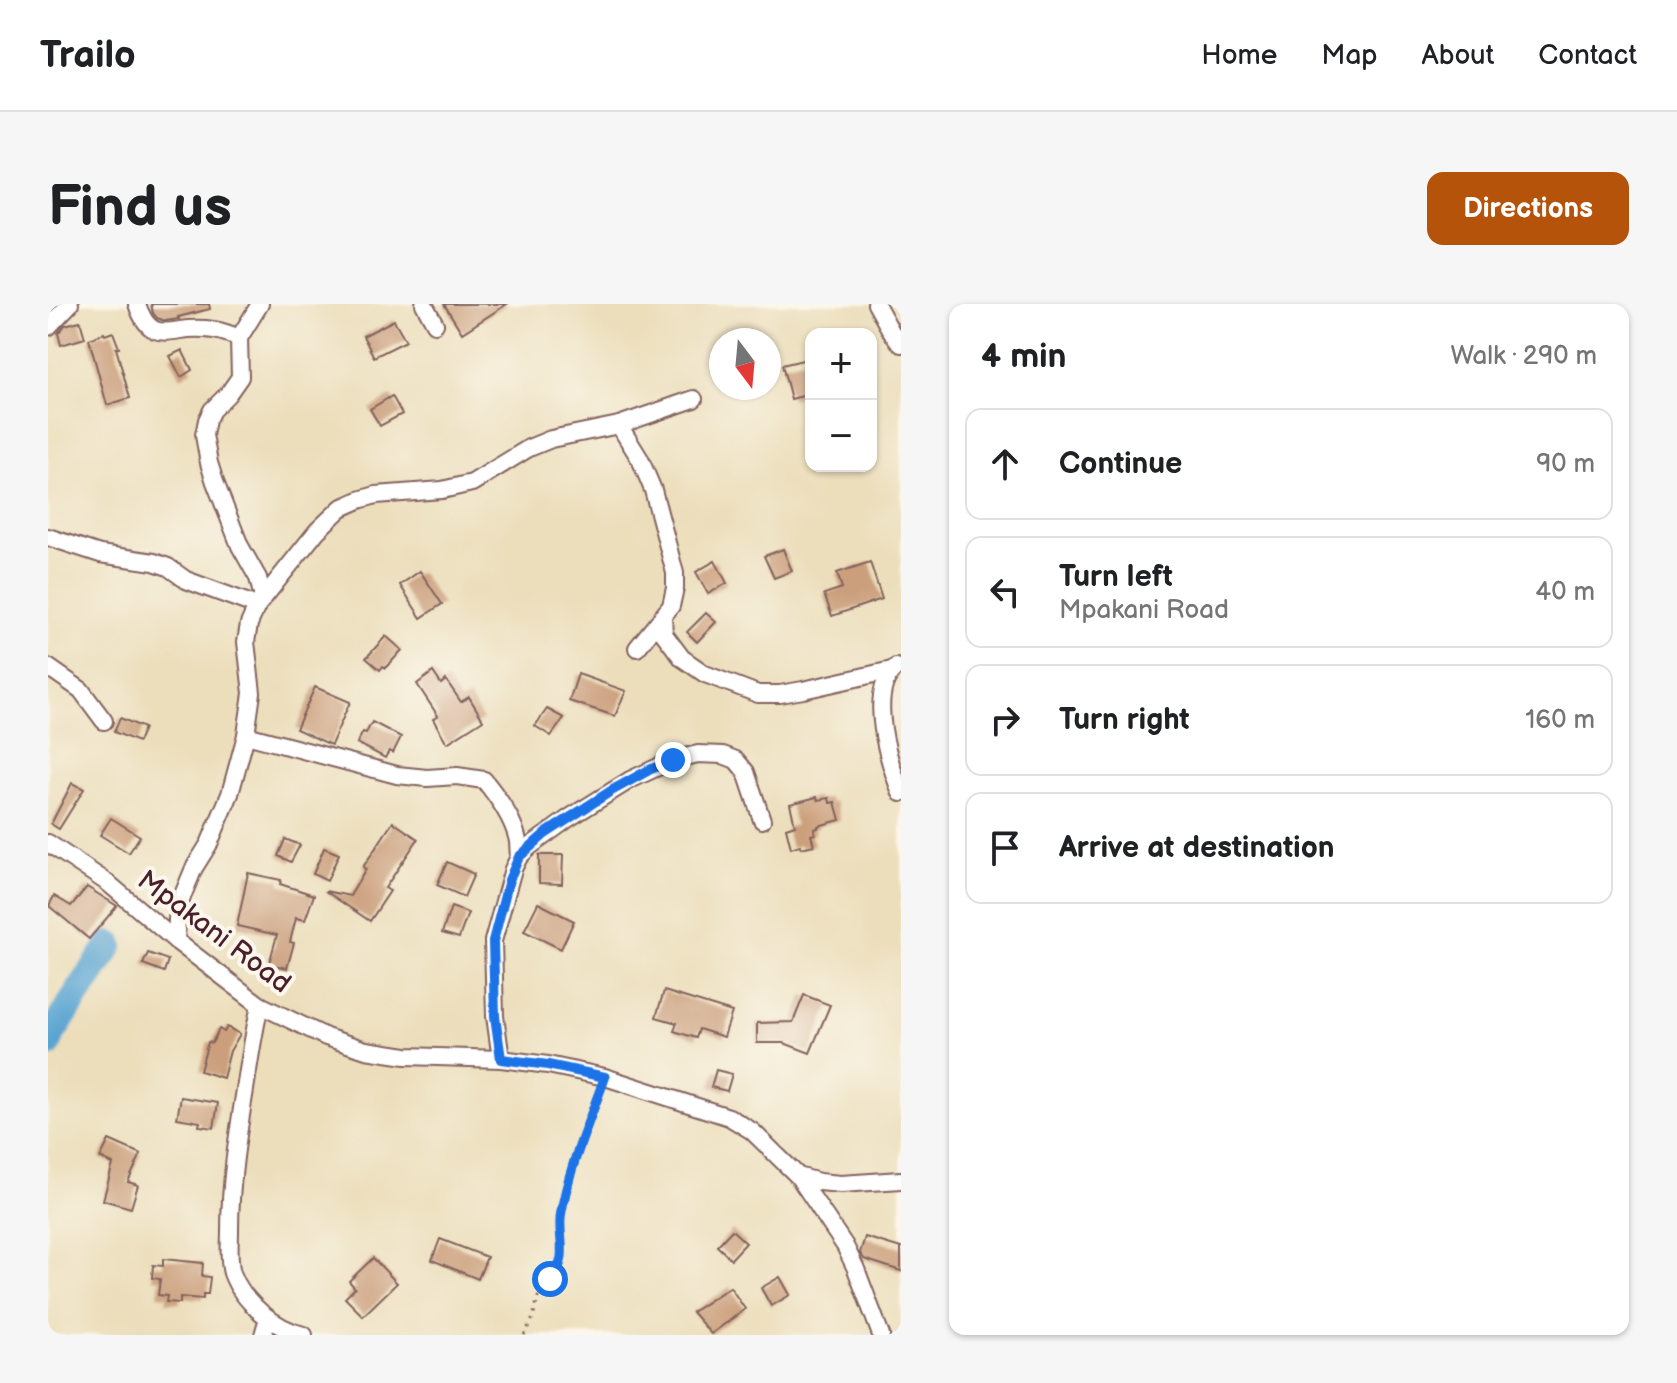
<!DOCTYPE html>
<meta charset="utf-8">
<style>
body{margin:0;font-family:"Balsamiq Sans",sans-serif;background:#f6f6f6;color:#202124}
.controls{position:absolute;right:24px;top:24px;display:grid;overflow:hidden;border-radius:16px;box-shadow:0 2px 6px #0004}
.controls button{width:72px;height:72px;display:grid;place-items:center;padding:0;border:0;border-bottom:2px solid #e0e0e0;background:#fff;color:#202124;font:40px sans-serif}
.compass{position:absolute;left:661px;top:24px;width:72px;height:72px;border-radius:50%;background:#fff;box-shadow:0 2px 6px #0004;rotate:164deg}
.stop{position:absolute;width:24px;height:24px;margin:-18px;border:6px solid #1a73e8;border-radius:50%;background:#fff}
.stop.end{background:#1a73e8;border-color:#fff;box-shadow:0 2px 8px #0008}
.list{margin:0;padding:0;list-style:none}
h2{display:flex;justify-content:space-between;align-items:center;height:104px;margin:0;padding:0 32px;font-size:34px}
h2 small{font-size:26px;font-weight:400;color:#757577}
.list li{display:grid;grid-template-columns:52px 1fr auto;gap:24px;align-items:center;box-sizing:border-box;height:112px;margin:0 16px 16px;padding:0 16px;border:2px solid #e0e0e0;border-radius:16px}
.list b{display:block;font-size:30px;white-space:nowrap}
.list p{margin:0;font-size:26px;white-space:nowrap;color:#757577}
.list em{font-size:26px;font-style:normal;color:#757577}
.icon{flex:none;width:44px;height:44px;fill:none;stroke:currentColor;stroke-width:2;stroke-linecap:round;stroke-linejoin:round}
.map{position:relative;flex:none;width:853px;height:1031px;overflow:hidden;border-radius:16px}
header{display:flex;align-items:center;gap:48px;box-sizing:border-box;height:112px;padding:0 40px;background:#fff;border-bottom:2px solid #e0e0e0}
header strong{font-size:38px}
nav{display:flex;gap:44px;margin-inline-start:auto;font-size:28px}
.intro{display:flex;align-items:center;justify-content:space-between;box-sizing:border-box;height:192px;padding:0 48px}
h1{margin:0;font-size:56px}
.button{padding:20px 36px;border-radius:16px;background:#b45309;color:#fff;font-size:28px;font-weight:700}
main{display:flex;gap:48px;padding:0 48px}
aside{flex:1;background:#fff;border-radius:16px;box-shadow:0 2px 6px #0004}
.map>svg:first-child{display:block}
.lines{fill:none;stroke-linecap:round;stroke-linejoin:round}
.river{stroke:#5aa4d2;stroke-width:28}
.building{fill:#cb9f7c}
.street-casing{stroke:#83625d;stroke-width:20}
.path{stroke:#83625d;stroke-width:3;stroke-dasharray:2 6;stroke-linecap:butt}
.street{stroke:#fff;stroke-width:16}
.route{stroke:#1a73e8;stroke-width:10}
.labels{text-anchor:middle;dominant-baseline:central;stroke-width:8;stroke-linejoin:round;paint-order:stroke}
.street-label{font-size:28px;fill:#4a1f2b;stroke:#fbf7ec}
</style>
<header>
<strong>Trailo</strong>
<nav><a>Home</a><a>Map</a><a>About</a><a>Contact</a></nav>
</header>
<div class="intro"><h1>Find us</h1><a class="button">Directions</a></div>
<main>
<div class="map">
<svg width="853" height="1031" viewBox="0 0 853 1031">
<rect width="100%" height="100%" fill="#fbf7ec"/>
<filter id="ink" filterUnits="userSpaceOnUse"><feTurbulence type="fractalNoise" baseFrequency=".0125" numOctaves="2"/><feDisplacementMap in="SourceGraphic" scale="16" xChannelSelector="R" yChannelSelector="G"/><feConvolveMatrix kernelMatrix="1 2 1 2 8 2 1 2 1" color-interpolation-filters="sRGB"/></filter>
<filter id="wash" filterUnits="userSpaceOnUse"><feTurbulence type="fractalNoise" baseFrequency=".006" numOctaves="4" result="noise"/><feDisplacementMap in="SourceGraphic" scale="32" xChannelSelector="R" yChannelSelector="G"/><feGaussianBlur stdDeviation="1.8" result="paint"/><feColorMatrix in="noise" values="0 0 0 0 0 0 0 0 0 0 0 0 0 0 0 0 0 1.4 0 .05"/><feComposite in="paint" operator="in"/></filter>
<g filter="url(#wash)">
<rect width="100%" height="100%" fill="#ecdebb"/>
<g class="lines">
<path class="river" d="M0,740L4,729L62,641"/>
</g>
<g id="blocks">
<g class="building">
<path d="M103,0H161L162,5L130,13L131,15L117,17L109,14L105,9Z"/>
<path d="M396,0H459L414,29Z"/>
<path d="M346,16L358,37L326,53L315,32Z"/>
<path d="M32,17L37,34L13,41L10,29L17,21Z"/>
<path d="M65,28L71,44H68L82,94L59,101L41,35L56,29L57,31Z"/>
<path d="M134,46L144,66L133,73L122,52Z"/>
<path d="M763,54V90L743,95L734,61Z"/>
<path d="M344,92L354,110L332,122L322,105Z"/>
<path d="M735,245L744,267L726,274L716,252Z"/>
<path d="M667,257L679,279L660,290L648,268Z"/>
<path d="M822,258L834,295L784,312L776,290L794,284L789,269Z"/>
<path d="M372,267L394,300L373,314L352,281Z"/>
<path d="M658,309L668,318L649,338L639,328Z"/>
<path d="M338,332L354,346L338,364L335,362L332,366L318,354Z"/>
<path d="M385,368L393,380L398,376L413,398L421,393L435,416L399,439L385,415L390,412L369,380Z"/>
<path d="M530,370L578,387L567,412L521,397Z"/>
<path d="M267,383L302,398L283,441L248,425Z"/>
<path d="M499,405L516,414L503,432L487,422Z"/>
<path d="M72,414L96,424L90,438L66,428Z"/>
<path d="M324,418L353,433L345,449L341,447L337,454L309,439L315,428L318,429Z"/>
<path d="M24,479L36,485L11,525L3,520Z"/>
<path d="M769,493L770,496L781,494L782,499L787,498L792,516L770,522V524L766,525L767,530L763,531L766,541L753,544L752,541L743,544L738,524L747,521L742,500Z"/>
<path d="M63,514L92,532L81,549L52,531Z"/>
<path d="M345,518L370,535L337,584L342,587L322,617L277,587L302,592L318,565L315,563Z"/>
<path d="M237,535L252,541L243,558L230,552Z"/>
<path d="M276,544L291,550L279,577L265,570Z"/>
<path d="M491,551H515L514,580L491,579Z"/>
<path d="M399,558L426,570L416,593L389,581Z"/>
<path d="M200,569L233,576L232,580L266,591L257,616L248,614L242,638L246,639L239,664L221,660L229,631L189,622Z"/>
<path d="M39,583L69,602L41,635L1,602L6,592L23,602Z"/>
<path d="M490,599L526,617L513,645L476,627Z"/>
<path d="M403,603L420,609L411,634L394,629Z"/>
<path d="M100,649L120,656L116,668L95,660Z"/>
<path d="M616,687L684,708L676,733L651,725L648,734L626,727L629,719L608,713Z"/>
<path d="M756,691L782,701L762,749L736,739H709V719L745,718Z"/>
<path d="M179,723L192,730L182,747L175,774L152,767L160,738L164,739L171,725L176,728Z"/>
<path d="M668,766L684,770L679,787L663,783Z"/>
<path d="M133,793L170,799L166,824L151,822L152,818L129,814Z"/>
<path d="M61,836L93,850L80,878L90,881L83,904L55,896L65,860L52,854Z"/>
<path d="M684,926L698,939L683,955L669,942Z"/>
<path d="M817,933L853,944V967L816,955L812,949Z"/>
<path d="M392,935L439,953L430,975L384,956Z"/>
<path d="M325,954L349,979L315,1012L297,994L307,984L301,977Z"/>
<path d="M115,955L155,959L154,972L162,973L160,990H155V995L132,993V999L118,998L119,992L110,991L112,975L104,974L105,961L115,962Z"/>
<path d="M732,973L742,991L723,1002L713,984Z"/>
<path d="M682,983L697,1005L663,1030L644,1008Z"/>
</g>
</g>
</g>
<g filter="url(#ink)">
<use href="#blocks" fill-opacity="0" stroke="#83625d" stroke-width="2"/>
<g class="lines">
<g class="street-casing">
<g id="street">
<path d="M89,0C92,9 98,22 107,26C117,30 129,26 140,25C160,24 173,26 191,34"/>
<path d="M212,0L191,34L192,73L180,90L164,106L159,116L156,131L161,159L167,178L192,242L210,274L215,294"/>
<path d="M376,0L387,20"/>
<path d="M828,0L844,29L853,40"/>
<path d="M0,23L22,0"/>
<path d="M571,121L592,155L605,186L627,269V284L623,302L589,344"/>
<path d="M0,233L52,250L106,258L120,263L138,276L209,302"/>
<path d="M615,314L616,330L634,354L657,370L710,390H732L755,386L844,366"/>
<path d="M0,363L33,386L56,417"/>
<path d="M848,363C818,388 841,458 853,489"/>
<path d="M198,431L349,471L379,474L409,472L436,476C449,492 464,513 469,533C471,539 470,547 471,553"/>
<path d="M0,539L60,579L128,637L212,701L278,733L318,746L358,752L453,755L500,761L557,773L681,813L704,827L750,872L771,878L793,880L853,876"/>
<path d="M128,637L129,615L134,593L146,564L161,540L182,490L198,431L204,389L198,338L201,320L209,302L269,227L293,204L311,196L328,191L394,186L424,179L481,144L503,135L571,121L646,95"/>
<path d="M212,701C205,731 201,761 196,792C189,836 182,880 182,926C182,939 180,956 184,969C194,997 227,1025 256,1031"/>
<path d="M453,755L447,712L445,637L465,565L471,553L481,543L521,514L582,476L625,456L650,450L675,451L688,456L698,468L714,516"/>
<path d="M750,872L797,942L808,965L833,1031"/>
<path d="M215,1031L220,1014"/>
</g>
</g>
<path class="path" d="M476,1031L485,1014L490,993L496,982L508,969L514,954L512,915L519,881L552,788"/>
<use href="#street" class="street"/>
</g>
</g>
<g class="lines" filter="url(#ink)">
<path class="route" d="M502,975C523,954 509,935 513,910C521,863 541,818 557,773L500,761L453,755L447,712L445,637L461,576L471,553L497,530L563,487L601,466L625,456"/>
</g>
<g class="labels">
<g class="street-label">
<text transform="translate(166 628) rotate(37)">Mpakani Road</text>
</g>
</g>
</svg>
<div class="controls">
<button>+</button>
<button>−</button>
</div>
<svg class="compass" viewBox="-18 -18 36 36"><path d="M0-13l5 13h-10z" fill="#e53935"/><path d="M0 13l5-13h-10z" fill="#757577"/></svg>
<div class="stop" style="left:502px;top:975px"></div>
<div class="stop end" style="left:625px;top:456px"></div>
</div>
<aside>
<h2>4 min<small>Walk · 290 m</small></h2>
<ul class="list">
<li><svg class="icon" aria-label="ahead" viewBox="0 0 24 24"><path d="M12 20V5M6 11l6-6 6 6"/></svg><div><b>Continue</b></div><em>90 m</em></li>
<li><svg class="icon" aria-label="left" viewBox="0 0 24 24"><path d="M17 20v-9H6M10 6l-5 5 5 5"/></svg><div><b>Turn left</b><p>Mpakani Road</p></div><em>40 m</em></li>
<li><svg class="icon" aria-label="right" viewBox="0 0 24 24"><path d="M7 20v-9h11M14 6l5 5-5 5"/></svg><div><b>Turn right</b></div><em>160 m</em></li>
<li><svg class="icon" aria-label="arrive" viewBox="0 0 24 24"><path d="M6 21V4h12l-3 4 3 4H6"/></svg><div><b>Arrive at destination</b></div></li>
</ul>
</aside>
</main>
